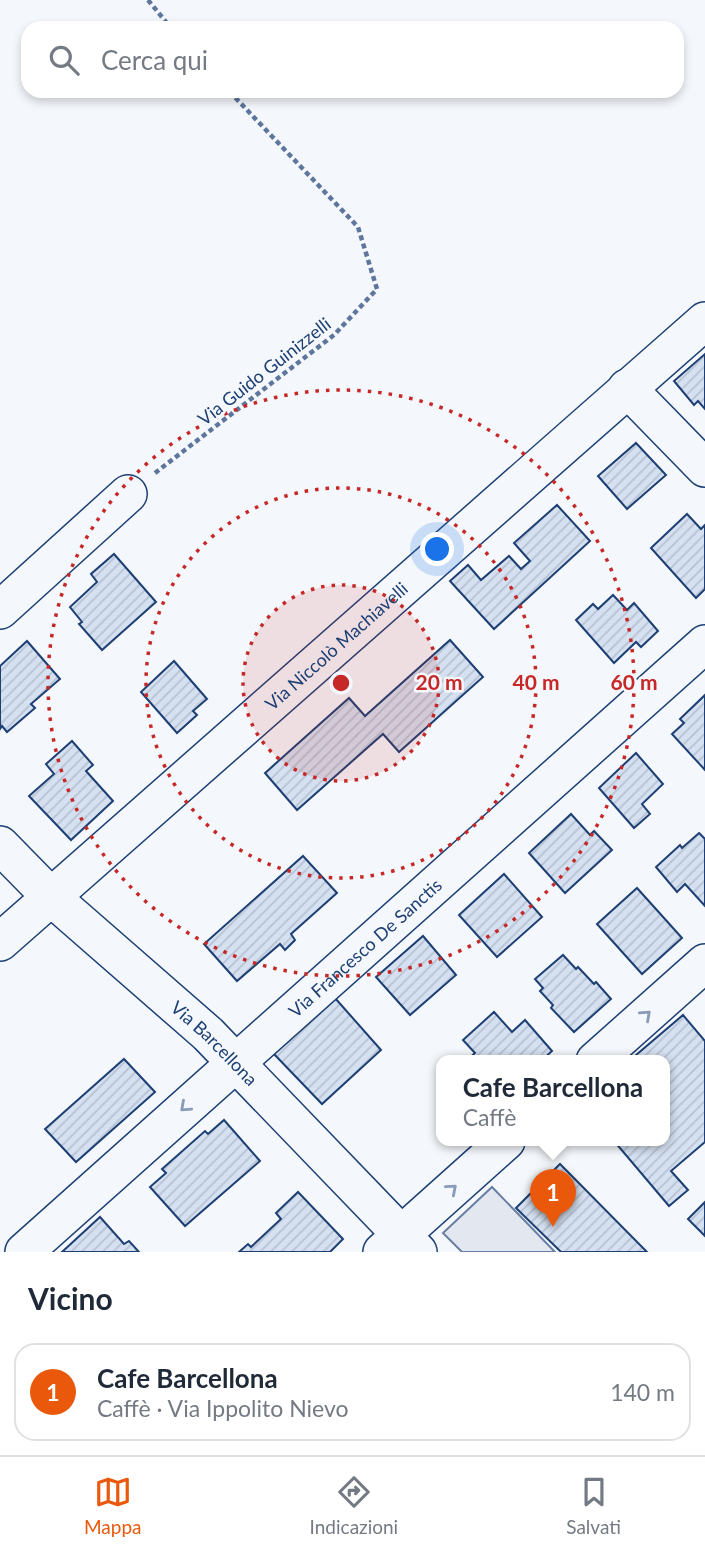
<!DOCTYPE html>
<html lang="it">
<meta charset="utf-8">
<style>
body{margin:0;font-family:Lato,sans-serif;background:#f2f2f3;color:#1f2937}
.you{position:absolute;left:438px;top:550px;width:24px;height:24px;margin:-18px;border:5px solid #fff;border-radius:50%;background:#1a73e8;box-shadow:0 0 0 10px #1a73e833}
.badge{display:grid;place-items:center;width:46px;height:46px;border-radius:50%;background:#ea580c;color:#fff;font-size:23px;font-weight:700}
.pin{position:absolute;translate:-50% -58px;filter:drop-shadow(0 2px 4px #0008)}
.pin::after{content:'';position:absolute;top:37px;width:24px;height:21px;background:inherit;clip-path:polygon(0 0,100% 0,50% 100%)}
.popup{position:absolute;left:436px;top:1055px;width:234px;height:91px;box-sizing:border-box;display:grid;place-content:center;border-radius:14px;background:#fff;filter:drop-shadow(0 2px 5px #0005);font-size:23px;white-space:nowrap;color:#747a83}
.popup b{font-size:26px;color:#1f2937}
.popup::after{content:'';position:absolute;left:50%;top:100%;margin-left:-14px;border:14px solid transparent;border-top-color:#fff}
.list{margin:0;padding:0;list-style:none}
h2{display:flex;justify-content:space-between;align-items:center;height:91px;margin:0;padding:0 28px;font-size:30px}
h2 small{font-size:23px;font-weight:400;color:#747a83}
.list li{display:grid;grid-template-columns:46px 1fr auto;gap:21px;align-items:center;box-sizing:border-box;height:98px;margin:0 14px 14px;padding:0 14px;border:2px solid #e0e1e3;border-radius:21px}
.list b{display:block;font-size:26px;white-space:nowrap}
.list p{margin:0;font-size:23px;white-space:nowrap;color:#747a83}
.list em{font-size:23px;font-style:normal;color:#747a83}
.icon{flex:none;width:38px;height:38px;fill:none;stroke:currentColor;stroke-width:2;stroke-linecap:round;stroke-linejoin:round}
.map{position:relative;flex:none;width:705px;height:1252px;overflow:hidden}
.search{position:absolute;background:#fff;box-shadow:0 4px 10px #0003;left:21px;right:21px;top:21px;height:77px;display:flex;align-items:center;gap:18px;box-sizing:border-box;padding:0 24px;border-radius:21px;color:#747a83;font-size:26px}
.sheet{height:203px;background:#fff}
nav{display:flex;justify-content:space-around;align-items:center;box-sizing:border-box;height:98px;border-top:2px solid #e0e1e3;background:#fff;font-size:19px;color:#747a83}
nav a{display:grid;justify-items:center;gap:4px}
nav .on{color:#ea580c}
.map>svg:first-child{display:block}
.parking{fill:#e3e8f0;stroke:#687fa3;stroke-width:2}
.building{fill:url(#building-hatch);stroke:#1d3f73;stroke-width:2}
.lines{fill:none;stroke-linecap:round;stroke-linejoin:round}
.minor-casing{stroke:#1d3f73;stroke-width:40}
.path{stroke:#5e769c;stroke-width:4.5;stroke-dasharray:5 3.5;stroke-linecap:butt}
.minor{stroke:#f4f7fb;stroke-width:37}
.oneway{stroke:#889bb7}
.ring{fill:none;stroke:#c62828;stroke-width:3.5;stroke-dasharray:3.5 7}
.labels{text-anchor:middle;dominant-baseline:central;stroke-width:5;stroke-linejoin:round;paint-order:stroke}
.street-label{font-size:18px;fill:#1d3f73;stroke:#f4f7fb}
.centre{fill:#c62828;stroke:#f4f7fb;stroke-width:3.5}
.ring-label{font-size:21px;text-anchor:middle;font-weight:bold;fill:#c62828;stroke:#f4f7fb;stroke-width:5;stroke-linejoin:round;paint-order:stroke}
</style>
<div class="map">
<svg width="705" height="1252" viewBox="0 0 705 1252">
<defs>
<pattern id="building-hatch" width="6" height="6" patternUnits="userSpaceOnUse" patternTransform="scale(1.75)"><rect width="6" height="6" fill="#d5e0f0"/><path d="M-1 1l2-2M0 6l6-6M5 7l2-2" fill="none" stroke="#b6c1d1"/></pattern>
</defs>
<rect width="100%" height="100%" fill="#f4f7fb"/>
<path class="parking" d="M492,1187L555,1252H462L443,1233Z"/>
<g class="building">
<path d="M705,354V409L698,401L694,405L674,381Z"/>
<path d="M636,443L666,475L627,509L598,476Z"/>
<path d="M557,505L590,541L494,629L450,581L468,565L481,580L509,556L521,569L530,561L514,543Z"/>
<path d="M687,514L701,529L705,525V589L696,598L651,548Z"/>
<path d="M114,554L156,602L102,650L79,624L82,622L70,607L97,582L91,574Z"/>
<path d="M613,595L627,610L634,603L658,631L641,647L636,642L614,663L576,620L593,604L598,609Z"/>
<path d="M450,640L483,677L399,752L383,734L297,810L265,773L349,698L365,716Z"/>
<path d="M27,641L60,679L31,704L35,708L7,732L2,726L0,729V666Z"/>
<path d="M174,661L207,699L193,711L197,715L177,733L141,692Z"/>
<path d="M705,695V770L672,734L684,723L680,719Z"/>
<path d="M72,741L93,765L86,771L113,801L71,840L29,796L54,774L46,764Z"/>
<path d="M636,753L663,784L642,804L650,814L634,828L599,788Z"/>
<path d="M571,814L590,835L594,831L612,850L565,893L529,853Z"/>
<path d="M699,833L705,839V906L685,884L677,892L656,867L680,845L682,848Z"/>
<path d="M303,856L337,893L291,934L295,940L285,950L280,944L237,981L204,944Z"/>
<path d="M504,874L542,917L497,957L459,915Z"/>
<path d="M637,888L682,938L642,974L597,924Z"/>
<path d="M423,936L456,975L410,1015L376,977Z"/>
<path d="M563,955L576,969L578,967L594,984L596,982L611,999L574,1032L551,1008L553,1005L540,991L543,988L535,979Z"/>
<path d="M335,998L381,1050L322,1104L273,1053Z"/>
<path d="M494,1012L512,1032L525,1020L552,1051L541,1061H466L475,1053L463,1040Z"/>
<path d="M683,1015L705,1041V1142L671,1171L688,1190L669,1206L614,1141H665V1061H629Z"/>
<path d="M124,1059L155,1092L76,1162L45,1129Z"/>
<path d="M224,1120L260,1161L185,1226L150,1187L166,1173L162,1169L205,1131L208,1134Z"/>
<path d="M560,1164L647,1252H561L516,1208Z"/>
<path d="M298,1192L343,1239L330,1252H239L248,1244L251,1247L281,1219L276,1213Z"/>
<path d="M705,1202V1236L688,1219Z"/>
<path d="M100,1217L124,1244L129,1241L139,1252H62Z"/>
</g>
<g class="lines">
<g class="minor-casing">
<g id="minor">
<path d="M627,388L705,468"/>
<path d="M0,610L128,494"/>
<path id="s1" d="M0,845L51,897L208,1034L418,1252"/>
<path id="s2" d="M0,942L705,321"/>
<path d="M595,1061L705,963"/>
<path id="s3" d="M24,1252L705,644"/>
<path d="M382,1252L506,1141"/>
</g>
</g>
<g class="path">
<path d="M148,0L171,28"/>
<path d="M155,473L334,335L377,289L358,227L229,91"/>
</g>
<use href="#minor" class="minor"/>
</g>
<defs><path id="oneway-chevron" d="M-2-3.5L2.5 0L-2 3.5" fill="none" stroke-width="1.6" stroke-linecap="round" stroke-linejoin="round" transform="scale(1.75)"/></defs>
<g class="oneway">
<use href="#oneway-chevron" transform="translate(646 1015) rotate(-42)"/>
<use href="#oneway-chevron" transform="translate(185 1107) rotate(138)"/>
<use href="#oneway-chevron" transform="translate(452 1189) rotate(-41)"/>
</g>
<circle cx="341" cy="683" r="98" fill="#c62828" fill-opacity=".12"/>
<g class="ring">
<circle cx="341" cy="683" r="98"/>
<circle cx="341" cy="683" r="195"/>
<circle cx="341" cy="683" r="293"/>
</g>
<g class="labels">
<g class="street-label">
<text transform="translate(264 371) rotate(-38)">Via Guido Guinizzelli</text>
<text stroke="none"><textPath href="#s2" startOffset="448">Via Niccolò Machiavelli</textPath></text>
<text stroke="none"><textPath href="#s3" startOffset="457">Via Francesco De Sanctis</textPath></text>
<text stroke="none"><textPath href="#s1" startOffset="292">Via Barcellona</textPath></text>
</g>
</g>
<circle cx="341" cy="683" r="10" class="centre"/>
<g class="ring-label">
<text x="439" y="690">20 m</text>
<text x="536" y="690">40 m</text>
<text x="634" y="690">60 m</text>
</g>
</svg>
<div class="you"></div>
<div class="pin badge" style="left:553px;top:1227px">1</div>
<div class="popup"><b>Cafe Barcellona</b>Caffè</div>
<div class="search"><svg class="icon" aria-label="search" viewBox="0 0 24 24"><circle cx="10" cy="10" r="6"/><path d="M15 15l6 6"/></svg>Cerca qui</div>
</div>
<section class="sheet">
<h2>Vicino<small></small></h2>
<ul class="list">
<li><span class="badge">1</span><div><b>Cafe Barcellona</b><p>Caffè · Via Ippolito Nievo</p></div><em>140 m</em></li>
</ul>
</section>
<nav>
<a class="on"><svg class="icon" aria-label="map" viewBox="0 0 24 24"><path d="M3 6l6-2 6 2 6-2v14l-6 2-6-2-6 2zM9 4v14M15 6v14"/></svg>Mappa</a>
<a><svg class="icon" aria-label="directions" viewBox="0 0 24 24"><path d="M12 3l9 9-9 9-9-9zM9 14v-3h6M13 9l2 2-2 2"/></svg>Indicazioni</a>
<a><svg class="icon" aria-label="saved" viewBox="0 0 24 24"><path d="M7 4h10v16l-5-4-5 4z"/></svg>Salvati</a>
</nav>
